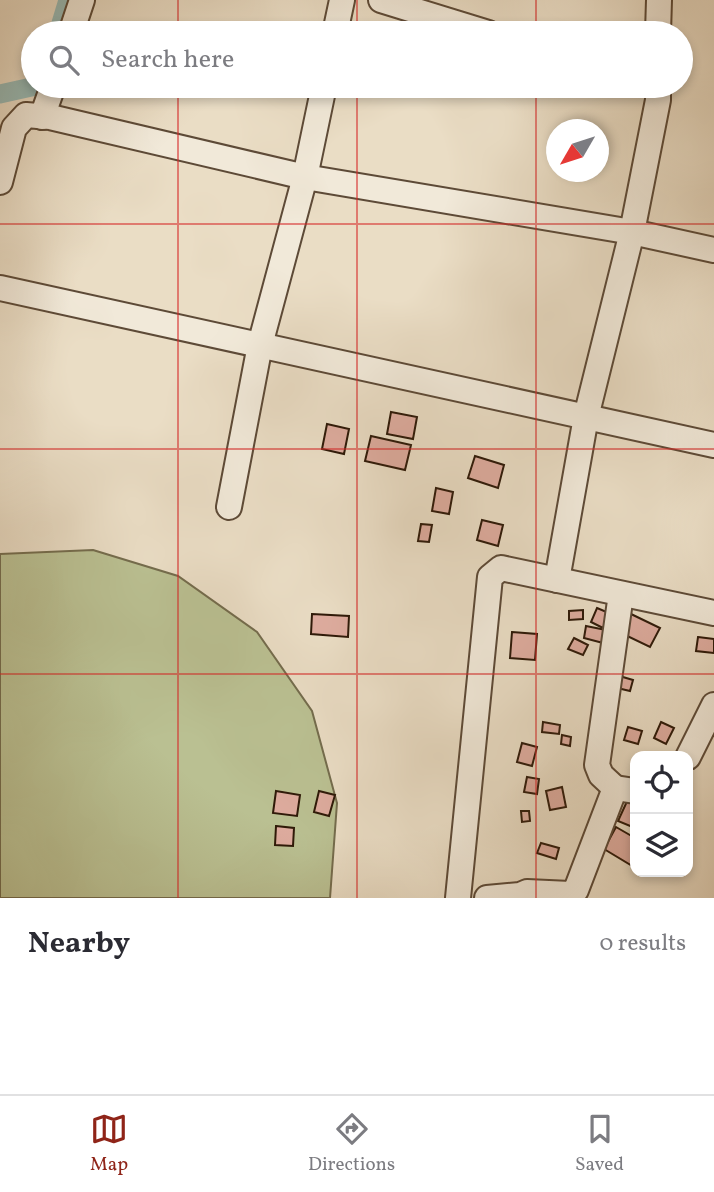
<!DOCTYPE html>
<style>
body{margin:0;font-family:Vollkorn,serif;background:#f7f7f7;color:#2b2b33}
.controls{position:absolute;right:21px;bottom:21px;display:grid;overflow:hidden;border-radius:14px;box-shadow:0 4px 10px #0003}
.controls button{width:63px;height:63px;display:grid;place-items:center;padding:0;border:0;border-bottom:2px solid #e1e1e2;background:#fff;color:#2b2b33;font:35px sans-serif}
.compass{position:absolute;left:546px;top:119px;width:63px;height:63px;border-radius:50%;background:#fff;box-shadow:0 4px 10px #0003;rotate:231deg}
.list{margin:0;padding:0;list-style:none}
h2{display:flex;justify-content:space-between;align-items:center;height:91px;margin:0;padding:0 28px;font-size:30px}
h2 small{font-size:23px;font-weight:400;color:#7c7c81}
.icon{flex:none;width:38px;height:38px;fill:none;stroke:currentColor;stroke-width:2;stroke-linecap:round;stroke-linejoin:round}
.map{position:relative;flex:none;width:714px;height:898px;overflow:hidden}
.search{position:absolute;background:#fff;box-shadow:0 4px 10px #0003;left:21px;right:21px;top:21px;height:77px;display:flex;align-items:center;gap:18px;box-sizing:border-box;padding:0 24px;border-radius:38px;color:#7c7c81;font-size:26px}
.sheet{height:196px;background:#fff}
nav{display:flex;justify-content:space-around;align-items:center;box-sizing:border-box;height:98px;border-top:2px solid #e1e1e2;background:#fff;font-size:19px;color:#7c7c81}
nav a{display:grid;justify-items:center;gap:4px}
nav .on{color:#8f2418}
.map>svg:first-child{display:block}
.green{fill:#bac092;stroke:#746c4d;stroke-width:2}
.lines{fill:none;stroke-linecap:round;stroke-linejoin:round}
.canal{stroke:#98bbb7;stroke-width:19}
.building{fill:#deac9f;stroke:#2e1908;stroke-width:2}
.minor-casing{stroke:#5d4a37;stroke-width:28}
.minor{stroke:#f1e9d9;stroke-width:24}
.grid{fill:none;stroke:#d62828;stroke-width:2;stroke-opacity:0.55}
</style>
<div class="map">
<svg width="714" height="898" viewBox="0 0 714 898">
<rect width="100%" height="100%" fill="#eaddc5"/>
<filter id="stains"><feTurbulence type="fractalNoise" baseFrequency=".00286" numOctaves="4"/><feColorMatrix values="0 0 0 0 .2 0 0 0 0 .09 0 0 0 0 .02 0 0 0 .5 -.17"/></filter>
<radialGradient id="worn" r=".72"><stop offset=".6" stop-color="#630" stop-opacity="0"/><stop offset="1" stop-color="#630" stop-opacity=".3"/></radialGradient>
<path class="green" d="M93,550L178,576L257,632L312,711L337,803L330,898H0V554Z"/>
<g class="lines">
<g class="canal">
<path d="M58,33L68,0"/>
<path d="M0,94L36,86"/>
</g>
</g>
<g class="building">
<path d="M391,412L417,417L413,439L387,434Z"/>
<path d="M327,424L349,429L344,454L322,449Z"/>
<path d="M371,436L411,445L405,470L365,461Z"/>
<path d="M475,456L504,465L498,488L468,478Z"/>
<path d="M436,488L453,492L449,514L432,511Z"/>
<path d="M482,520L503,525L498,546L477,540Z"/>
<path d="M421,524L432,525L429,542L418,541Z"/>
<path d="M597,608L609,613L603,628L591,622Z"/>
<path d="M583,610V619L569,620V611Z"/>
<path d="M312,614L349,616L348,637L311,634Z"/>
<path d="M631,614L660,628L650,647L621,633Z"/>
<path d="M586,626L606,630L603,643L584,638Z"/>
<path d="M512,632L537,634L535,660L510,658Z"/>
<path d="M698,637L714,639V653L696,651Z"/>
<path d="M574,638L588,645L583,655L568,649Z"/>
<path d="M616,675L633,680L630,691L613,687Z"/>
<path d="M543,722L560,725L559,734L542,732Z"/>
<path d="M661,722L674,728L666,744L654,738Z"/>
<path d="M628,727L642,731L638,744L624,740Z"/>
<path d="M562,735L571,737L570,746L561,744Z"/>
<path d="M522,743L537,747L532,766L517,762Z"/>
<path d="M527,777L539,779L537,794L524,792Z"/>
<path d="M562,787L566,807L550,810L546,791Z"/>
<path d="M276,791L300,795L297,816L273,813Z"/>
<path d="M319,791L335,795L329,816L314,812Z"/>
<path d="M629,797L635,799V828L618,821Z"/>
<path d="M521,811H529L530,821L522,822Z"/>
<path d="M276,826L294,828L293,846L275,845Z"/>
<path d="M616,827L635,838L634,867L604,849Z"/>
<path d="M541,843L559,848L556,859L537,853Z"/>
</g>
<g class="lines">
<g class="minor-casing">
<g id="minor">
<path d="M381,0L488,33"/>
<path d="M71,33L82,0"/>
<path d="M335,33L342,0"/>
<path d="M658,33L659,0"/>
<path d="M42,117L53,86"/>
<path d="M0,182L14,128L26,115L50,117L305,177L632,232L714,250"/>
<path d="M0,288L714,445"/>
<path d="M229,507L260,345L305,177L324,86"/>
<path d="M557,580L586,417L632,232L658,100V86"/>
<path d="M688,757L714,705"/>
<path d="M615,788L601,775L597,765L621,594"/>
<path d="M458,898L490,577L501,568L714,613"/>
<path d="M487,898L520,895L527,892L570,894L576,890L615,788L635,791"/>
</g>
</g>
<use href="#minor" class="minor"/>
</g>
<path class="grid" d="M178,0V33M357,0V33M536,0V33M178,86V898M357,86V898M536,86V898M0,224H714M0,449H714M0,674H714"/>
<rect width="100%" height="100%" filter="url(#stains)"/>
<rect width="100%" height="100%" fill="url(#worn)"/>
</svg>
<div class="controls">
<button><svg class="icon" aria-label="locate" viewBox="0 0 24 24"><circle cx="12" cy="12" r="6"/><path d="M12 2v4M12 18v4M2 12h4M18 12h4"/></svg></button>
<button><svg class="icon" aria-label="layers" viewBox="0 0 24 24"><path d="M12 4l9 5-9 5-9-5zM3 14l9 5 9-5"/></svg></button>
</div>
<svg class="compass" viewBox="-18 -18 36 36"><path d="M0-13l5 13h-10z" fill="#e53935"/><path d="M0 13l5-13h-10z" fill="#7c7c81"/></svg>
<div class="search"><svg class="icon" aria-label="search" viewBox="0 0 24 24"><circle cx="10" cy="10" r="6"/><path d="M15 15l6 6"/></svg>Search here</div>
</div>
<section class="sheet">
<h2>Nearby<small>0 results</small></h2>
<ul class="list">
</ul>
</section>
<nav>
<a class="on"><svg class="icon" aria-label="map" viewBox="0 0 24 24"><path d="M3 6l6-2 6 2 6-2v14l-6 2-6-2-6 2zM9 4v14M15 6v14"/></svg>Map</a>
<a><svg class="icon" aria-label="directions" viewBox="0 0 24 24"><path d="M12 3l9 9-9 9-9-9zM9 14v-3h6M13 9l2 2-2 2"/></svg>Directions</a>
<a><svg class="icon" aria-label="saved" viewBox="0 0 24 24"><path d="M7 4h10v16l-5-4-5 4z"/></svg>Saved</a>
</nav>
